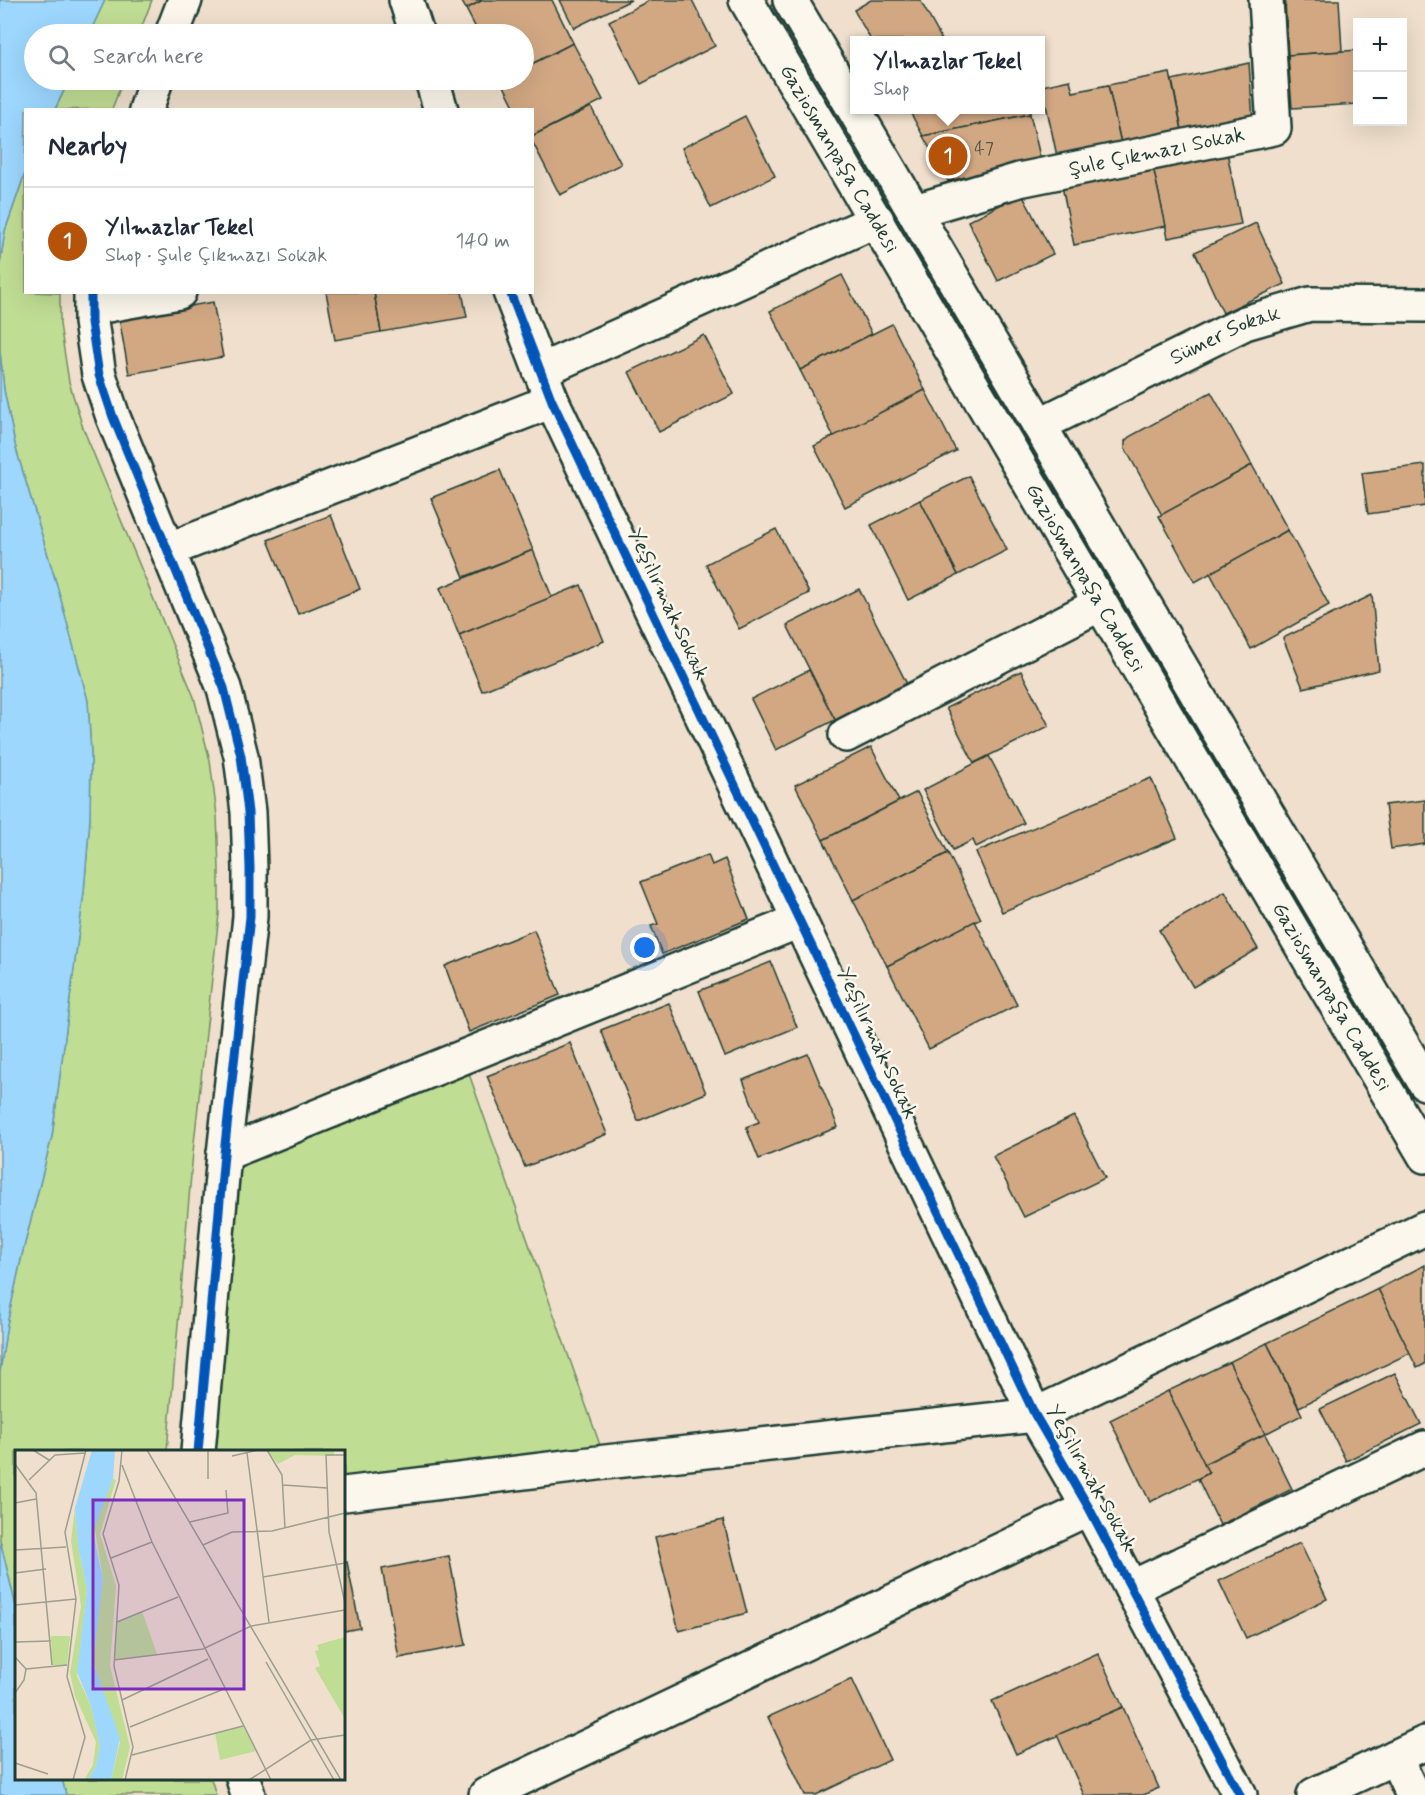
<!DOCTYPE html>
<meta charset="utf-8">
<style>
body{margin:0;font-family:Mynerve,sans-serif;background:#f2f2f3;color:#1f2937}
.controls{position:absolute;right:18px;top:18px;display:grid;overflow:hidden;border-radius:0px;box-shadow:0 6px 24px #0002}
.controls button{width:54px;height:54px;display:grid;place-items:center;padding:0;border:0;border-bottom:2px solid #e0e1e3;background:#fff;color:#1f2937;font:30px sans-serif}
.you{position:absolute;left:645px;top:948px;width:21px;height:21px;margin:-15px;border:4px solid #fff;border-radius:50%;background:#1a73e8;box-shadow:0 0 0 9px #1a73e833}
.badge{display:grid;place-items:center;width:39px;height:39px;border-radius:50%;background:#b45309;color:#fff;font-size:20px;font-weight:700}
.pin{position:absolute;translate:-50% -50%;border:3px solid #fff;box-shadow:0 2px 6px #0006}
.popup{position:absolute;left:850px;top:36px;width:195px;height:78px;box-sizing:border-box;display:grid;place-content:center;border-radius:0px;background:#fff;filter:drop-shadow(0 2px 4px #0005);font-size:20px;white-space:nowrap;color:#747a83}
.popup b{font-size:22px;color:#1f2937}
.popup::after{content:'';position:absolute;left:50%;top:100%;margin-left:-12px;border:12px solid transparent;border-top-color:#fff}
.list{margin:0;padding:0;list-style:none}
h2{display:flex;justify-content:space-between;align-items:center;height:78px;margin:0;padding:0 24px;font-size:26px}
h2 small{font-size:20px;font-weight:400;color:#747a83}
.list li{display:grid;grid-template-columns:39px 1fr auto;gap:18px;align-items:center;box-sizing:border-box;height:108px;padding:0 24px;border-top:2px solid #e0e1e3}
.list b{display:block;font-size:22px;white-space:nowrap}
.list p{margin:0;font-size:20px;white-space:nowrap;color:#747a83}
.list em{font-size:20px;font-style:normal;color:#747a83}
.icon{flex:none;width:33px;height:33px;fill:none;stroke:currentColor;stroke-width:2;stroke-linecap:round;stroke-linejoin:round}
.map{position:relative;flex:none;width:1425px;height:1795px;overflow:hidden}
.search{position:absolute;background:#fff;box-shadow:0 6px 24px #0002;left:24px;top:24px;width:510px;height:66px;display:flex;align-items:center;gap:15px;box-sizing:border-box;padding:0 21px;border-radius:33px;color:#747a83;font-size:22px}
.panel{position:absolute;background:#fff;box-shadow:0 6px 24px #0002;left:24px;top:108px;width:510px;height:186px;border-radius:0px}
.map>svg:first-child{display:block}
.green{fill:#c0dd94;stroke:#708d64;stroke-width:1.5}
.water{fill:#9dd7fe;stroke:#6b99ad;stroke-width:1.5}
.building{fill:#d2a883;stroke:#1f3d34;stroke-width:1.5}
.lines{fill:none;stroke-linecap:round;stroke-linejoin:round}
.minor-casing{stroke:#1f3d34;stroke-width:38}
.major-casing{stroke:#1f3d34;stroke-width:38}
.minor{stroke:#fbf7ec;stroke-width:33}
.major{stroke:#fbf7ec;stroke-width:33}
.cycleway-casing{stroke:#fbf7ec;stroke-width:13}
.cycleway{stroke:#0057b8;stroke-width:9}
.labels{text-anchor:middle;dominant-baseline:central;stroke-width:5;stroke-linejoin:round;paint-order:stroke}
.number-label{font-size:18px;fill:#4c5848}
.street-label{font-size:21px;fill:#1f3d34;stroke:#fbf7ec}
.inset-road{fill:none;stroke:#9c9e8f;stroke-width:1.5}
.view{fill:#7b2cbf;fill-opacity:0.15;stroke:#7b2cbf;stroke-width:3}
.inset-edge{fill:none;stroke:#1f3d34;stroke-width:3}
</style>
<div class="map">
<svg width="1425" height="1795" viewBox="0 0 1425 1795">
<rect width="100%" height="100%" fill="#efdfcc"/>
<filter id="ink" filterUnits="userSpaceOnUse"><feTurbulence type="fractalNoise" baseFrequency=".0167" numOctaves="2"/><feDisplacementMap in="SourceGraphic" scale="12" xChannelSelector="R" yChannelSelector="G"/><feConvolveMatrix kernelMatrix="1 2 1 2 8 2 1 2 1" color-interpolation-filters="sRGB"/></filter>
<g filter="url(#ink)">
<g class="green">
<path d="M105,0H152L139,34H89Z"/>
<path d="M69,80H123L112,109L55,110Z"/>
<path d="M25,173L26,292L60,293V324L69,382L83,428L194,697L210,761L217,815L219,869V914L193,1152L167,1451L16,1452V1607L0,1540V1372L7,1324L22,1255L52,1136L84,892L90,818L91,755L88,701L58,589L16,449L4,390L0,351V264L5,231Z"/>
<path d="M463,1057L606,1462L344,1494V1452H198L224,1154Z"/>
<path d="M62,1779H211L216,1795H66Z"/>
</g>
<g class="water">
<path d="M0,0H105L89,34H34V80H69L55,109L26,110L25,173L5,231L0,264Z"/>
<path d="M0,351L4,390L16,449L58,589L88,701L91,755L90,818L84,892L52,1136L22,1255L7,1324L0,1372Z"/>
<path d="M0,1540L16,1607V1778L62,1779L66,1795H0Z"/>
</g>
<g class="building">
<path d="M461,0H483L466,9Z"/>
<path d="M483,0H552L573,43L524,68V34H479L466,9Z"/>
<path d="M560,0H631L574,28Z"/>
<path d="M650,0H692L715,46L641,84L609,21Z"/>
<path d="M871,0H920L942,40H871L854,10Z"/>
<path d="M1285,0H1339L1342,51L1288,55Z"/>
<path d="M573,43L603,100L532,136V110H516L501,80H524V68Z"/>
<path d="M1358,50V104L1292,108L1288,55Z"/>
<path d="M1249,63L1253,121L1183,135L1172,80Z"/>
<path d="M1170,73L1183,135L1122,148L1108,85Z"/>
<path d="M1070,80L1073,92L1108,85L1122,148L1058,161L1042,86Z"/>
<path d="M591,107L621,164L560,195L532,141V136Z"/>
<path d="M909,110H1030V114L923,136Z"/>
<path d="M1030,114L1041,161L948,181L923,136Z"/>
<path d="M745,116L775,176L711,208L682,148Z"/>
<path d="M1227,152L1241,224L1168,238L1153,167Z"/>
<path d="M1153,167L1166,226L1074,245L1062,186Z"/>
<path d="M1022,194L1053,254L998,281L968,221Z"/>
<path d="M1256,223L1285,284L1223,313L1195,252Z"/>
<path d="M842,275L872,334L800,370L770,311Z"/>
<path d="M326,292H374L381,332L335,340Z"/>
<path d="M374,292H462L467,317L381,332Z"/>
<path d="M213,302L223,357L129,374L119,318Z"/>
<path d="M892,324L925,390L834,437L800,370Z"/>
<path d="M704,335L734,394L659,432L629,372Z"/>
<path d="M925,390L956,451L845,507L814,446Z"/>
<path d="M1211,392L1252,465L1162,515L1125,448V441L1129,437Z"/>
<path d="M1252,465L1288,530L1195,582L1159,516Z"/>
<path d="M1425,465V506L1368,514L1362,473Z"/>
<path d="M500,470L533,550L464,577L431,498Z"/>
<path d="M969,476L1007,550L958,575L920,500Z"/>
<path d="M920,500L958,575L908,600L871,525Z"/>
<path d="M331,515L360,589L298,614L268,540Z"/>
<path d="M776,529L809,593L739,629L706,564Z"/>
<path d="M1288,530L1329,605L1251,649L1210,573Z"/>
<path d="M533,550L552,597L459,635L440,588Z"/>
<path d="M581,585L604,641L482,691L459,635Z"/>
<path d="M859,589L907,684L835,720L787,625Z"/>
<path d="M1372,595L1379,670L1303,688L1283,638Z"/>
<path d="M809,670L835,720L776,750L751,699Z"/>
<path d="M1021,671L1049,726L974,763L946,708Z"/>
<path d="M871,747L899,801L823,840L795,785Z"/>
<path d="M989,756L1024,823L976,847L973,840L953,850L923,790Z"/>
<path d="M1151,778L1177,838L1002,912L976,852Z"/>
<path d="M917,792L948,853L853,900L823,840Z"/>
<path d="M1425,800V844L1391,849L1385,805Z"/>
<path d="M948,853L981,919L887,966L853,900Z"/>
<path d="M708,855L712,865L725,859L749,919L662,954L651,926L658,924L641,882Z"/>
<path d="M1225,892L1258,949L1193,987L1159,930Z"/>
<path d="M975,921L1017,1005L929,1049L887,966Z"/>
<path d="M534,930L560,995L469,1032L445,966Z"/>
<path d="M771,962L797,1027L725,1057L699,991Z"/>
<path d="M669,1003L706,1093L638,1121L601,1030Z"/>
<path d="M570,1043L607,1134L525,1167L487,1076Z"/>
<path d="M808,1054L838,1127L759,1159L746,1127L759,1122L743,1080Z"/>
<path d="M1074,1116L1105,1178L1024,1217L993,1156Z"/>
<path d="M1425,1265V1364L1417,1368L1378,1289Z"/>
<path d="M1378,1289L1410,1353L1299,1407L1267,1343Z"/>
<path d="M1267,1343L1302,1415L1265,1434L1229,1362Z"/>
<path d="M1229,1362L1265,1434L1204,1464L1168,1391Z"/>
<path d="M1395,1373L1421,1424L1346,1461L1320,1409Z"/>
<path d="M1168,1391L1209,1473L1150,1502L1110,1420Z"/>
<path d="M1265,1434L1292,1489L1220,1525L1198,1479L1209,1473L1204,1464Z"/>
<path d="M723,1520L747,1613L679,1631L655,1537Z"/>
<path d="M1300,1543L1327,1599L1246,1638L1219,1581Z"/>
<path d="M449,1556L466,1645L399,1658L382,1569Z"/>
<path d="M347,1562L360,1628L344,1631V1563Z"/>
<path d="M1098,1653L1123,1707L1016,1754L992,1701Z"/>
<path d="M852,1679L890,1760L816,1795H805L768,1717Z"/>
<path d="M1123,1707L1159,1788L1143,1795H1084L1057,1735Z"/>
</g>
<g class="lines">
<g class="minor-casing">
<g id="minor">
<path d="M406,0L417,34"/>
<path d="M172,34L185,0"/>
<path d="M432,80L441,110"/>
<path d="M146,110L156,80"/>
<path id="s1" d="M915,211L1019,180L1274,128L1266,0"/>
<path d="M91,292V322L99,375L113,417L224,688L241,756L248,812L250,868V917L224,1154L198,1452"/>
<path d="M510,292L552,401L1035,1415L1089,1508L1240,1795"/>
<path d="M91,308L179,292"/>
<path d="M540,371L877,220"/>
<path id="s2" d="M1039,425L1245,323L1310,304L1425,305"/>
<path d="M168,550L552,401"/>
<path d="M846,735L1100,604"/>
<path d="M224,1154L799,921"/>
<path d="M344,1494L606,1462L1035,1415L1425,1228"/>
<path d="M1131,1588L1425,1448"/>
<path d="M1395,1757L1413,1795"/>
<path d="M243,1778L248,1795"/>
<path d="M486,1795L1089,1508"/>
<path d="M1314,1795L1425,1743"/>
</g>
</g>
<g class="major-casing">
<g id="major">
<path id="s3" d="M746,0L1425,1156"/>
<path d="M790,0L1425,1083"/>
</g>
</g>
<use href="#minor" class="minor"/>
<use href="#major" class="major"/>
<g class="cycleway-casing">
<g id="cycleway">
<path d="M91,292V322L99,375L113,417L224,688L241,756L248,812L250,868V917L224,1154L198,1452"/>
<path d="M510,292L552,401L1035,1415L1089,1508L1240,1795"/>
</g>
</g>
<use href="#cycleway" class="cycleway"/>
</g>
</g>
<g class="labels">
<g class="number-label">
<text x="984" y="149">47</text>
</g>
<g class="street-label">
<text stroke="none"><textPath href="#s1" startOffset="249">Şule Çıkmazı Sokak</textPath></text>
<text stroke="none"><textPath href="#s3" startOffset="184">Gaziosmanpaşa Caddesi</textPath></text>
<text stroke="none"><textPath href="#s2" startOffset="207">Sümer Sokak</textPath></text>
<text stroke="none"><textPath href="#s3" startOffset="670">Gaziosmanpaşa Caddesi</textPath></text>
<text transform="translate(668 604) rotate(65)">Yeşilırmak Sokak</text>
<text stroke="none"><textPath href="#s3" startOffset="1156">Gaziosmanpaşa Caddesi</textPath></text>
<text transform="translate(877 1043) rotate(65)">Yeşilırmak Sokak</text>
<text transform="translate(1091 1478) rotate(61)">Yeşilırmak Sokak</text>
</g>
</g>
<g transform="translate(15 1450)">
<rect width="330" height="330" fill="#efdfcc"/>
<path d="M252,0H319V6L280,5L263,14ZM98,29L101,30L85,84L101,136L95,216L115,297L107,330H96L105,292L86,243L77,202L88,129L79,74ZM60,58L63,96L72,140L62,226L76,256L85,296L81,316L73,330H69L78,315L81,292L60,246L55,223L66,156L56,91ZM127,161L142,204L99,210L102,172ZM36,186H55L52,215H37ZM330,187V269L300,218L305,216L300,201L304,200L302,195ZM228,276L241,301L205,310L200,283Z" fill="#c0dd94"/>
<path d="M77,0H100L98,29L78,82L88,129L78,212L105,288L96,330H73L81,316L85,296L76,256L62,222L72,140L63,96L60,58Z" fill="#9dd7fe"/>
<path class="inset-road" d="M18,0L34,10M107,0L104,31L88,84L104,135L99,216L118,297L110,330M132,0L326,330M252,0L267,25L270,78M232,3L254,172M330,5H311L314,82L330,153M217,6L243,0M0,14L21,43L37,215M107,15L137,92L256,330M193,29V0M14,30L40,5L70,3M268,35L312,38M0,53L21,49M175,72L213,63L211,40M188,95L217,82L257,81L330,63M0,100L51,97M96,108L137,92M0,123L31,119M248,127L330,113M0,155L61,149M102,172L163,147M0,192L36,191M0,207L11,219L9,230L0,243M99,210L188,199L236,176L330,160M251,212L319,330M11,219L52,215M107,250L193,209M115,277L209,239M117,305L228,276M0,313L33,324M58,330L70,287L52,227L61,149L50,82L71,0M234,330L296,290L330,285"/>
<path class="view" d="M78,50H229V239H78Z"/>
<rect width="330" height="330" class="inset-edge"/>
</g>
</svg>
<div class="controls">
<button>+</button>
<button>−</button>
</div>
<div class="you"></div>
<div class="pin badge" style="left:948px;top:156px">1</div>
<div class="popup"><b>Yılmazlar Tekel</b>Shop</div>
<div class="search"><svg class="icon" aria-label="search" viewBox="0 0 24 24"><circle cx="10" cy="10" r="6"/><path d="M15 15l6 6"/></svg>Search here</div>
<section class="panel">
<h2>Nearby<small></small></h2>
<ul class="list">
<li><span class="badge">1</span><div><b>Yılmazlar Tekel</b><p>Shop · Şule Çıkmazı Sokak</p></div><em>140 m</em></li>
</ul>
</section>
</div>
